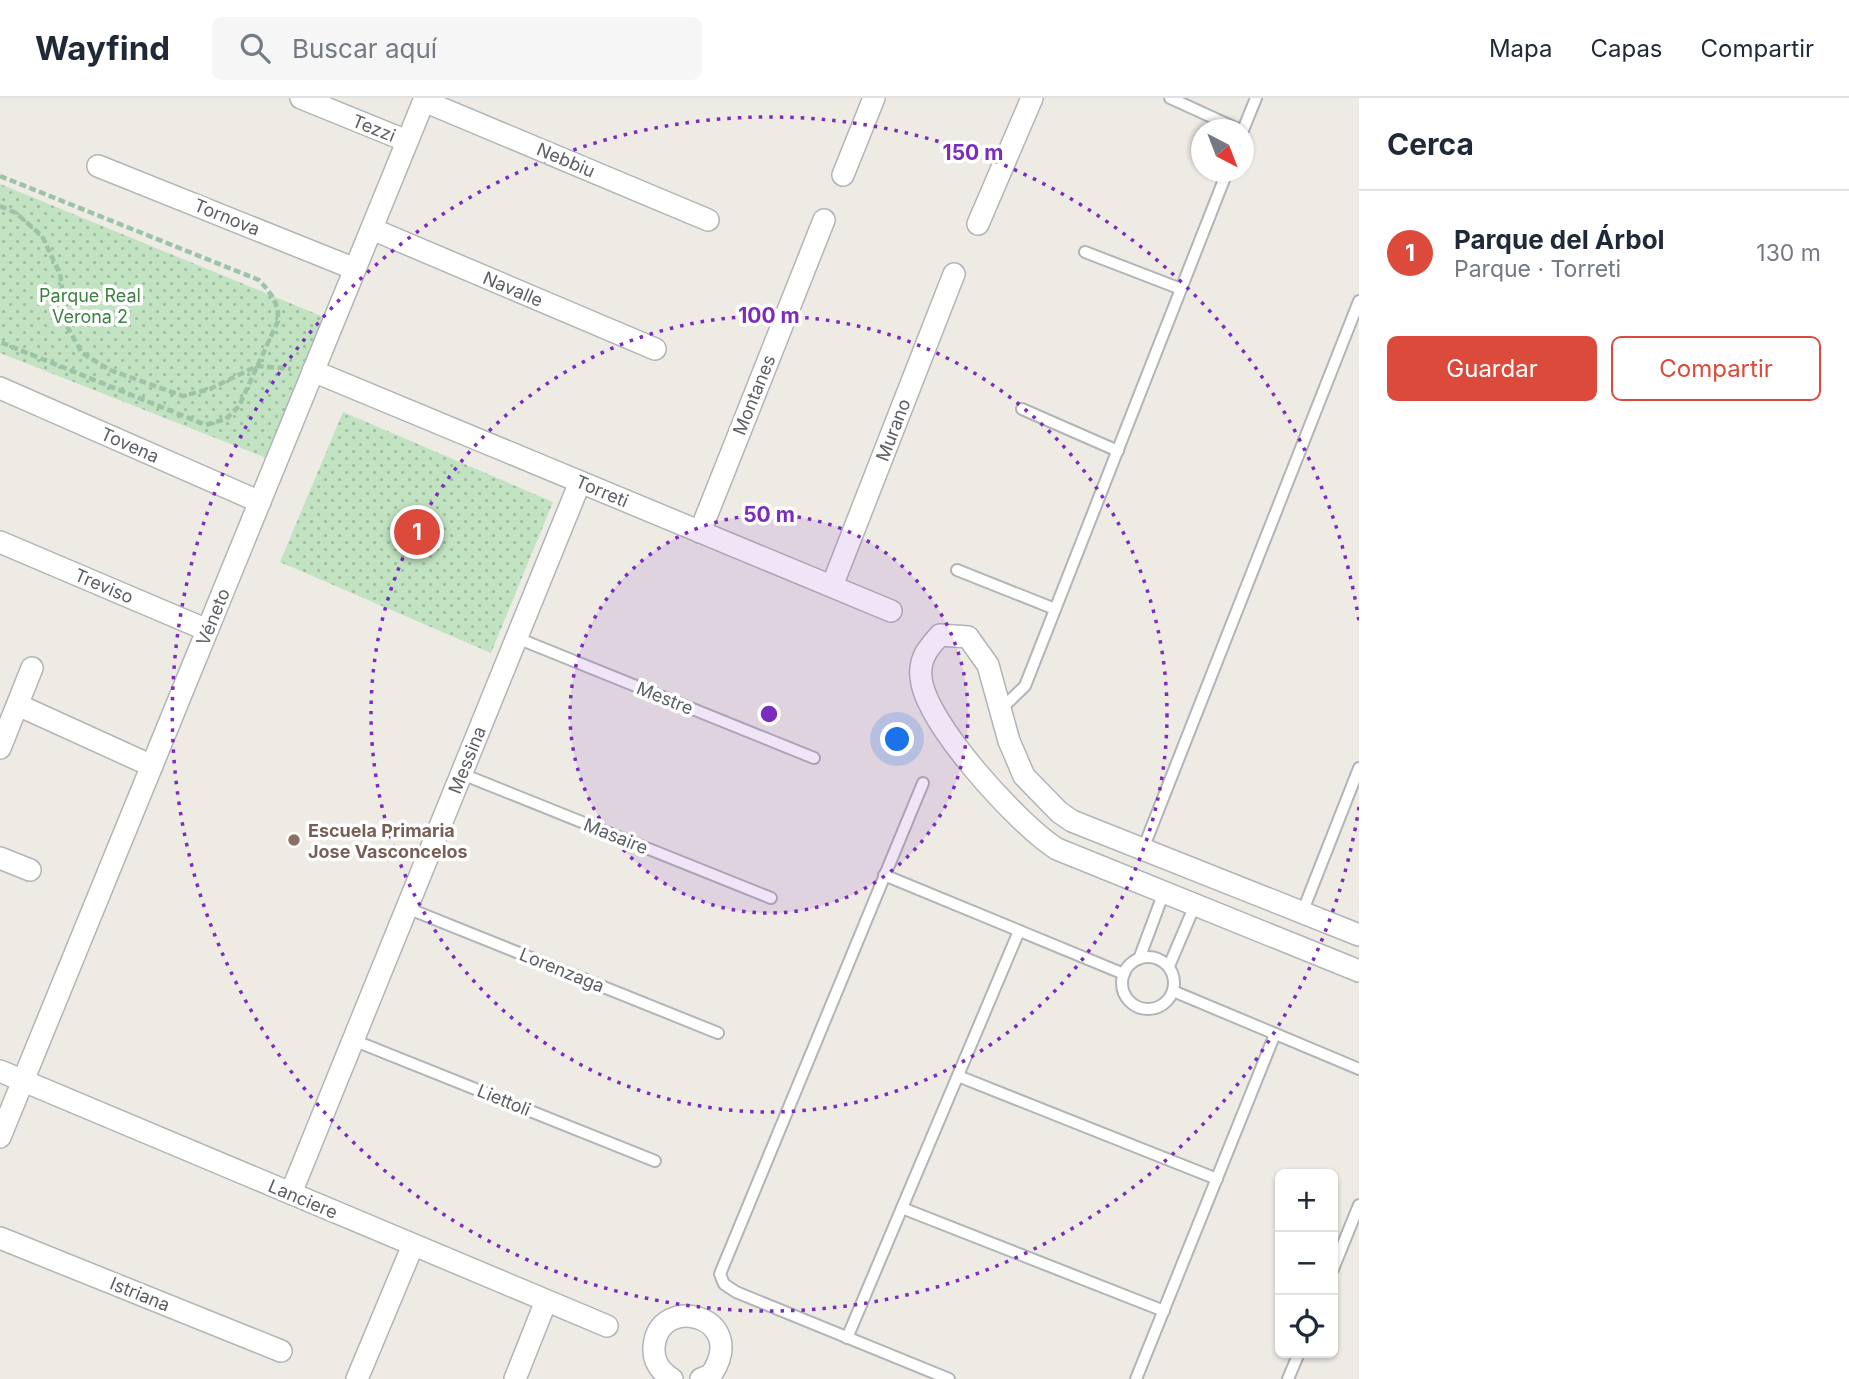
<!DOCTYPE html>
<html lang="es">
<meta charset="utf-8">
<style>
body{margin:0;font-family:Inter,sans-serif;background:#f6f6f7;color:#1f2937}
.controls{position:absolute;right:21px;bottom:21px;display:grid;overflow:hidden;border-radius:10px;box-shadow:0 2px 5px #0004}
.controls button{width:63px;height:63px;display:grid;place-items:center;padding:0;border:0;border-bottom:2px solid #e0e1e3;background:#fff;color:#1f2937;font:35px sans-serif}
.compass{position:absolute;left:1191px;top:21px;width:63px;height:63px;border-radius:50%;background:#fff;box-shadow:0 2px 5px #0004;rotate:138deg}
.you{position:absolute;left:898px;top:642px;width:24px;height:24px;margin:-18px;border:5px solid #fff;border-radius:50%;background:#1a73e8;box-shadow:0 0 0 10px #1a73e833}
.badge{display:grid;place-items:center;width:46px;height:46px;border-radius:50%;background:#db4a3b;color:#fff;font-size:23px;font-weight:700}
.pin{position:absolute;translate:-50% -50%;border:4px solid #fff;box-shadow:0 2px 7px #0006}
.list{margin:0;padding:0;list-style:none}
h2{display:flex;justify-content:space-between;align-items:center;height:91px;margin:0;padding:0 28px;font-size:30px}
h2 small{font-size:23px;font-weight:400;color:#747a83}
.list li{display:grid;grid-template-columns:46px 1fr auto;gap:21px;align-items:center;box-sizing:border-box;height:126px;padding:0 28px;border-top:2px solid #e0e1e3}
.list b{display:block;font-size:26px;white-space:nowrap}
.list p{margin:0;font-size:23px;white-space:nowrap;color:#747a83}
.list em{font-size:23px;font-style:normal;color:#747a83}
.actions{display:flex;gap:14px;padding:21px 28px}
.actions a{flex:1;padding:16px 0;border:2px solid #db4a3b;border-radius:10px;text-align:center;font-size:24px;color:#db4a3b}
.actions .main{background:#db4a3b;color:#fff}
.icon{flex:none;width:38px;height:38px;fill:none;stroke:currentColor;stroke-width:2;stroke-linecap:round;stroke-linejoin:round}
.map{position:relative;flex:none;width:1359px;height:1281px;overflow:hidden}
header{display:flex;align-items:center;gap:42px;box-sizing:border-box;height:98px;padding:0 35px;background:#fff;border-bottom:2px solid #e0e1e3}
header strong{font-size:33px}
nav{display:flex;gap:38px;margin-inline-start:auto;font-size:24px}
.search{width:490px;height:63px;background:#f6f6f7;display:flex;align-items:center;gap:18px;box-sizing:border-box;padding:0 24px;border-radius:10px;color:#747a83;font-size:26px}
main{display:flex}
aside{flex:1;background:#fff}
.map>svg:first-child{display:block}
.grass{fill:url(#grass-dots)}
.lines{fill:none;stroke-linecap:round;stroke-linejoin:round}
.service-casing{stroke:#b1b4b8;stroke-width:14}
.minor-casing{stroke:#b1b4b8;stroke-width:24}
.path{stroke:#9cc3a8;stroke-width:4.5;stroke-dasharray:7 3.5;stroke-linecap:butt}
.service{stroke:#fff;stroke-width:10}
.minor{stroke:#fff;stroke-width:21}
.ring{fill:none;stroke:#7b2cbf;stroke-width:3.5;stroke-dasharray:3.5 7}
.education-dot{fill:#8d6e63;stroke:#fff;stroke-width:2.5}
.labels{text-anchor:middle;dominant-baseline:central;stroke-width:7;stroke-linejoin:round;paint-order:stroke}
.street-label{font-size:18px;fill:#5c5f63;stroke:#fff}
.park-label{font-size:18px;fill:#3c8240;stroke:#fff}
.education-label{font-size:18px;font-weight:bold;fill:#785e54;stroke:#fff;text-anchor:start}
.centre{fill:#7b2cbf;stroke:#fff;stroke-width:3.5}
.ring-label{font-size:21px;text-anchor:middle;font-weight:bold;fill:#7b2cbf;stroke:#fff;stroke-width:7;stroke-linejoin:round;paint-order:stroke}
</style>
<header>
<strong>Wayfind</strong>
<div class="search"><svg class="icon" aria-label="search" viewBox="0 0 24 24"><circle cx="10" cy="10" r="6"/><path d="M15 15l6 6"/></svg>Buscar aquí</div>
<nav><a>Mapa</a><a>Capas</a><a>Compartir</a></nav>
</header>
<main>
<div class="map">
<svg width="1359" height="1281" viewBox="0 0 1359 1281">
<defs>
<pattern id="grass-dots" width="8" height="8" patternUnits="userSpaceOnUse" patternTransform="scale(1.75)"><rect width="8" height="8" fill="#c2e3c2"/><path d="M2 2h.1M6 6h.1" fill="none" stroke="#a1bba1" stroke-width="1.8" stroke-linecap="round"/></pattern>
</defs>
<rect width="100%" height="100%" fill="#edebe4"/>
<g class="grass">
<path d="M0,86L324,219L269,361L0,255Z"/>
<path d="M343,314L553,404L491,555L280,464Z"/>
</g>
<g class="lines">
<g class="service-casing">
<g id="service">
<path d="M1170,0L1240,32"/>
<path d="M1243,32L1256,0"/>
<path d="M1085,154L1181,191"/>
<path d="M1022,311L1118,353"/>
<path d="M957,472L1055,511"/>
<path d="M517,540L814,660"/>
<path d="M1000,612L1025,588L1227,74"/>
<path d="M462,676L771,800"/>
<path d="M923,685L720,1176L724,1186L736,1194L949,1281"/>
<path d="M1143,751L1359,203"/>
<path d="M884,777L1124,876"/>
<path d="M407,810L718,935"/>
<path d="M1302,815L1359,670"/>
<circle cx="1148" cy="885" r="26"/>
<path d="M1139,861L1164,794"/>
<path d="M1169,868L1195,807"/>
<path d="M1173,893L1359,971"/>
<path d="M353,942L655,1063"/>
<path d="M958,978L1217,1081"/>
<path d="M902,1110L1164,1213"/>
<path d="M1333,1171L1359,1107"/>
<path d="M847,1240L1019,833"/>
<path d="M1136,1281L1275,936"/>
<path d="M1288,1281L1299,1255"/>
</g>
</g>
<g class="minor-casing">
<g id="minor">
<path d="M301,0L407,43"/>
<path d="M424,3L708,122"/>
<path d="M98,68L355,171"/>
<path d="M843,77L874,0"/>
<path d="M978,126L1032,0"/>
<path d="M372,131L655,251"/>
<path d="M313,273L891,513"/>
<path d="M0,290L260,404"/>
<path d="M700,434L824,122"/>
<path d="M0,444L207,532"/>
<path d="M832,488L954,176"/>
<path d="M18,607L152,668"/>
<path d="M0,650L32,570"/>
<path d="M0,760L30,772"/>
<path d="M1359,837L1072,723L1059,714L1024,678L1009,643L988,567L968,539L940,537C929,549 919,560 921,579C924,624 1019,727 1057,751L1359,873"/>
<path d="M0,973L607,1228"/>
<path d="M0,1039L425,0"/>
<path d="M291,1095L580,384"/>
<path d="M0,1140L281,1253"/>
<path d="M357,1281L413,1147"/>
<path d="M515,1281L546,1203"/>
<path d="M672,1281C660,1273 653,1264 654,1249C658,1194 751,1218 711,1277L701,1281"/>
</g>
</g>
<g class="path">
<path d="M0,78L259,182C271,195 279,205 278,223L239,308L226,321L206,327L0,244"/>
<path d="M0,108L16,115L42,138L60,176L68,230L82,255L110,272L183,298L210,291L257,268L291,271"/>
</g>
<use href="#service" class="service"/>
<use href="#minor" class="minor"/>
</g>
<circle cx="769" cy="616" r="199" fill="#7b2cbf" fill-opacity=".12"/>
<g class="ring">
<circle cx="769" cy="616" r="199"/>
<circle cx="769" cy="616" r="398"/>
<path d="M1359 709A597 597 0 1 1 1359 523"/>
</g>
<circle class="education-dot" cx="294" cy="742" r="7"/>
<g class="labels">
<g class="street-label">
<text transform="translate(374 30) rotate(22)">Tezzi</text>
<text transform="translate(566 62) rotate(23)">Nebbiu</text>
<text transform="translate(227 119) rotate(22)">Tornova</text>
<text transform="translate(513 191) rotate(23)">Navalle</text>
<text transform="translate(754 297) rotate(-68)">Montanes</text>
<text transform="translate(893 332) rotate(-69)">Murano</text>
<text transform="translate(130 347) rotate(24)">Tovena</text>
<text transform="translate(602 393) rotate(23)">Torreti</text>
<text transform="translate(104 488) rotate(23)">Treviso</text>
<text transform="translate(213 519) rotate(-68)">Véneto</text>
<text transform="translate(665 600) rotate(22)">Mestre</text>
<text transform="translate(467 662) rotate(-68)">Messina</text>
<text transform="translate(616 738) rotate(22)">Masaire</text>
<text transform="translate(562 872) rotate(22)">Lorenzaga</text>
<text transform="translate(504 1002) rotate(22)">Liettoli</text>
<text transform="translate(303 1101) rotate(23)">Lanciere</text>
<text transform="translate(140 1196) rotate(22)">Istriana</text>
</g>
<g class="park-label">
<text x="90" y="197">Parque Real<tspan x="90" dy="21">Verona 2</tspan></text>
</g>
<g class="education-label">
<text x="308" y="732">Escuela Primaria<tspan x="308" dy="21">Jose Vasconcelos</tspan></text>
</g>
</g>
<circle cx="769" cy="616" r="10" class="centre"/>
<g class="ring-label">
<text x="973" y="62">150 m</text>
<text x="769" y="225">100 m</text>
<text x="769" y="424">50 m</text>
</g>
</svg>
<div class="controls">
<button>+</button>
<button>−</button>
<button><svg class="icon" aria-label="locate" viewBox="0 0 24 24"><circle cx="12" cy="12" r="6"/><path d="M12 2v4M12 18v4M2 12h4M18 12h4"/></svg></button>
</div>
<svg class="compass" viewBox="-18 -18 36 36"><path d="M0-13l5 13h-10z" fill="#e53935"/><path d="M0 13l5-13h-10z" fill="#747a83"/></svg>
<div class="you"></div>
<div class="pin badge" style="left:417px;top:434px">1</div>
</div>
<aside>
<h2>Cerca<small></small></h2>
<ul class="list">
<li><span class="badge">1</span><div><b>Parque del Árbol</b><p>Parque · Torreti</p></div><em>130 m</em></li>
</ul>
<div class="actions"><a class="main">Guardar</a><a>Compartir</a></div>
</aside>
</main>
